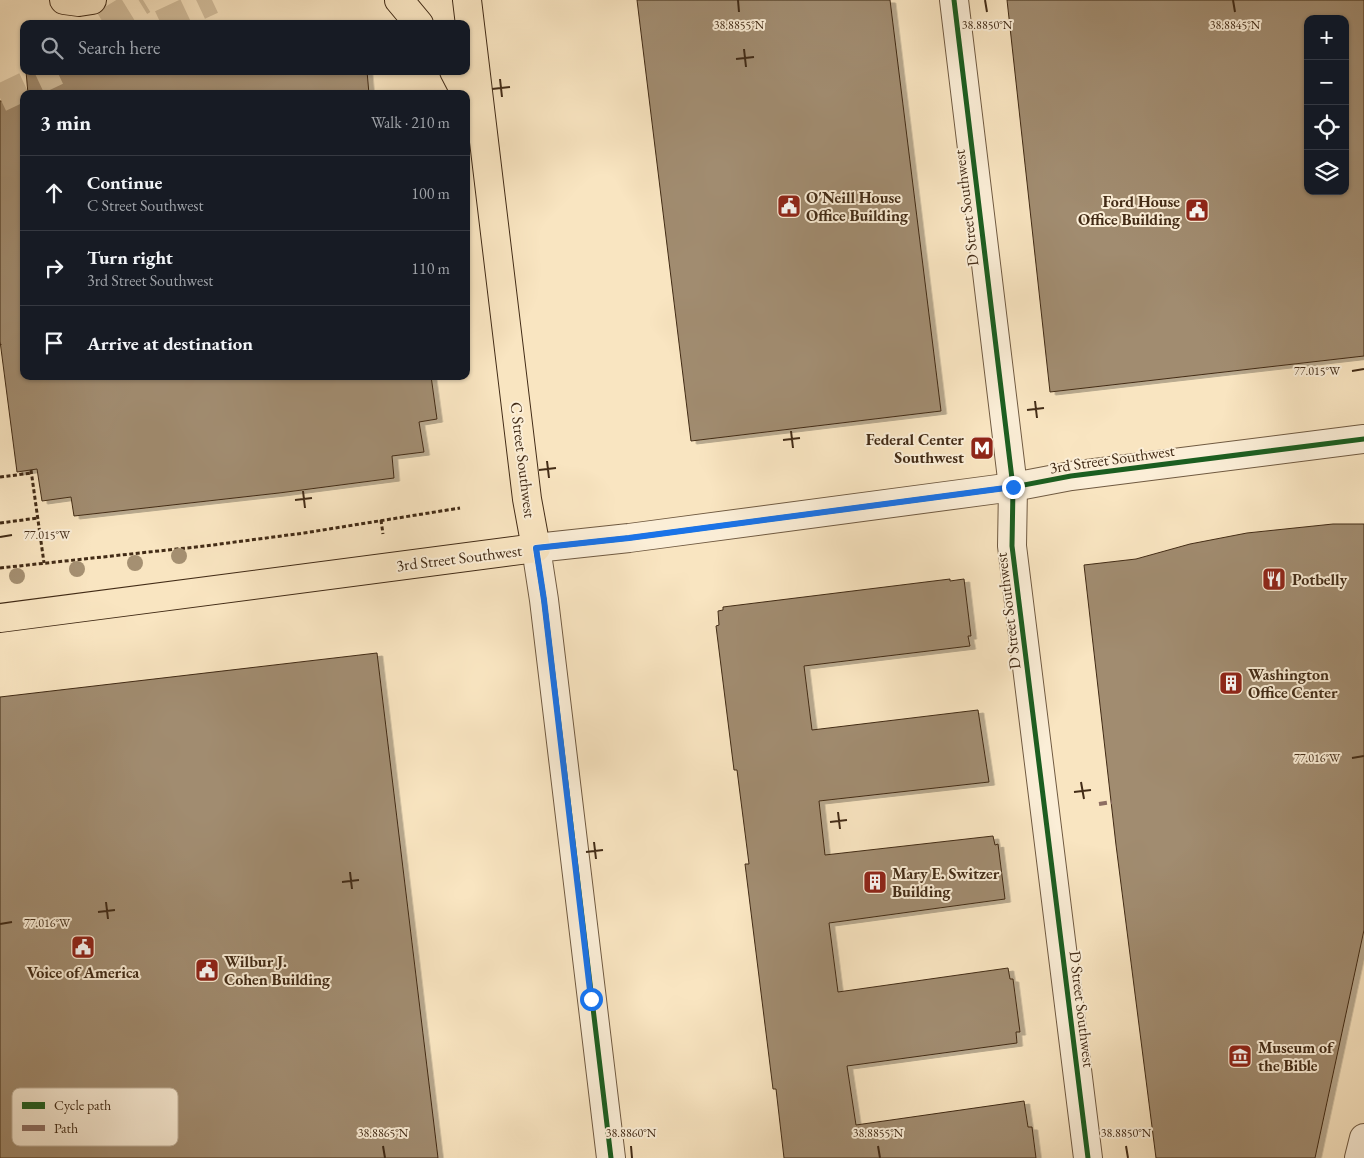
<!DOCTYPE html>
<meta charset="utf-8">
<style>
body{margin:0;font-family:"EB Garamond",serif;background:#242831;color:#f1f3f6}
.controls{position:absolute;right:15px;top:15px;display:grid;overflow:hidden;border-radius:10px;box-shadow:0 1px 4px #0004}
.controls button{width:45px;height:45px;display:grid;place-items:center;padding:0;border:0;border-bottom:1px solid #363941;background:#171b24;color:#f1f3f6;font:25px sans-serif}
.stop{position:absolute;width:15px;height:15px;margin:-11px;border:4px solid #1a73e8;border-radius:50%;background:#fff}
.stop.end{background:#1a73e8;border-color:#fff;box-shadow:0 1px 5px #0008}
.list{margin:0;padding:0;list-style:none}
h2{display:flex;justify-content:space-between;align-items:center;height:65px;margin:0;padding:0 20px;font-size:21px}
h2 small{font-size:16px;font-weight:400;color:#9ea1a6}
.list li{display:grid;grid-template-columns:32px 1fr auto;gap:15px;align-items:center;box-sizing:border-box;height:75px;padding:0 20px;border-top:1px solid #363941}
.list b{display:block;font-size:19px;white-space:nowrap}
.list p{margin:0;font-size:16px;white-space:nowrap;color:#9ea1a6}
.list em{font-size:16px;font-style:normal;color:#9ea1a6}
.icon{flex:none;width:28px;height:28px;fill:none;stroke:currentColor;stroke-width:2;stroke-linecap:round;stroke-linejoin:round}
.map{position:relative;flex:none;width:1364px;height:1158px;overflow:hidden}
.search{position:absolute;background:#171b24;box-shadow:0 1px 4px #0004;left:20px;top:20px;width:450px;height:55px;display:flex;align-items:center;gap:12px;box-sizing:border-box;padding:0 18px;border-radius:10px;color:#9ea1a6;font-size:19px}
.panel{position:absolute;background:#171b24;box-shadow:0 1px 4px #0004;left:20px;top:90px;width:450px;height:290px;border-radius:10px}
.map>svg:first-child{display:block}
.building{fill:#a18c6f;stroke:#422b16;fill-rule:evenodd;filter:url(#shadow)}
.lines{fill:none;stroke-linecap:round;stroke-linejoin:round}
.highway-tunnel{stroke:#d4c09f;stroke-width:28;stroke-dasharray:28 14;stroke-linecap:butt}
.minor-casing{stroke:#705a41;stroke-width:30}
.major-casing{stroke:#422b16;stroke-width:30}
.path{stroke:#422b16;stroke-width:3;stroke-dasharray:4 2.5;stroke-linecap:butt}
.minor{stroke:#fbeed7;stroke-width:28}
.major{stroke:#f9e5c1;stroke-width:28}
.quiet{stroke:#8d6e63;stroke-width:4;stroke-dasharray:8 4;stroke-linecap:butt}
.cycleway-casing{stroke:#fbeed7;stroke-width:8}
.cycleway{stroke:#1b5e20;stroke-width:5}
.tree{fill:#a59072}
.route{stroke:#1a73e8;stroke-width:6}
.ticks{fill:none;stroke:#422b16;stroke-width:2}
.labels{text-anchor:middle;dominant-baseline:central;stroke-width:4;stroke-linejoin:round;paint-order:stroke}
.poi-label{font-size:16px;font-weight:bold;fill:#422b16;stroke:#fbeed7;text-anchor:start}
.street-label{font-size:16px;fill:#422b16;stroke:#fbeed7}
.key{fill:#fbeed7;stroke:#c4b49d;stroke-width:1}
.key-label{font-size:14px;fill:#422b16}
.ticks-label{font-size:12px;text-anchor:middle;fill:#422b16;stroke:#fbeed7;stroke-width:4;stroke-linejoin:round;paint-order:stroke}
</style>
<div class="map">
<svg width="1364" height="1158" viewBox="0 0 1364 1158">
<defs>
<filter id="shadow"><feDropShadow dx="5.5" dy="3" stdDeviation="0" flood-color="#0004"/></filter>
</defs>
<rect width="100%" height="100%" fill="#f9e5c1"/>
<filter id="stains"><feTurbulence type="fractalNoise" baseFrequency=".004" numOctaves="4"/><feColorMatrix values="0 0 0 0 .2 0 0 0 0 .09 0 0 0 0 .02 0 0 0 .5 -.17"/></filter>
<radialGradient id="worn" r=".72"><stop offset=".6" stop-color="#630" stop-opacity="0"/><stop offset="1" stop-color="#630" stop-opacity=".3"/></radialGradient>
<g class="building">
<path d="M637,0H890L941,411L691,441Z"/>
<path d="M1007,0H1364V356L1050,392ZM1308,19H1345V191H1308Z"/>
<path d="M26,71H367L369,94H28Z"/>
<path d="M24,99V376H431L437,419L419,422L424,452L392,456L394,478L279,493L74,516L71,497L42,501L37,469L17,472L0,341V101Z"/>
<path d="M1333,524H1364V930L1315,1158H1156L1116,845L1084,565L1136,559L1190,544L1247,533Z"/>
<path d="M950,579V581L964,579L971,636H968L970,646L804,666L812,730L978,710L989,782L819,801L825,855L993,836L995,845L998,844L1005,899L829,923L838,992L1008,968L1010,979H1013L1020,1032H1016L1017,1043L847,1066L856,1125L1024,1101L1028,1127H1032L1036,1158H784L776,1089H773L745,864H749L737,770H734L716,626L719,625L718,611L723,610V607Z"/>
<path d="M377,653L438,1158H0V697Z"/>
</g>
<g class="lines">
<g class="highway-tunnel">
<path d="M104,24L143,0"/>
<path d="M161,24L212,0"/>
<path d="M0,98L57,71"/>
</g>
<g class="minor-casing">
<g id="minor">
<path d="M954,0L1013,487L1012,546L1088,1158"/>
<path d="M611,1158L544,600L536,548L629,538L1013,487L1071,476L1364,439"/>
<path d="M1359,1158L1364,1138"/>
</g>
</g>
<g class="major-casing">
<g id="major">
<path d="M64,0L79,2L92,0"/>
<path d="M399,0L419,24"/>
<path d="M454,71L466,94"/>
<path d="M0,618L536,548L527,499L467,0"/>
</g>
</g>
<g class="path">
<path d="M0,345V344"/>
<path d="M31,470L44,563"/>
<path d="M0,477L32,473"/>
<path d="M381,520L383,534"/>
<path d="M0,523L38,518"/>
<path d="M0,568L205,546L304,533L460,508"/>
</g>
<use href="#minor" class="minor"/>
<use href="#major" class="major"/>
<path class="quiet" d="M1099,804L1112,802"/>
<g class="cycleway-casing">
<g id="cycleway">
<path d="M954,0L1013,487L1012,546L1088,1158"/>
<path d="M611,1158L544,600L536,548L629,538L1013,487L1071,476L1364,439"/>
</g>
</g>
<use href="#cycleway" class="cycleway"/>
</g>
<g class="tree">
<circle cx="179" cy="556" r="8"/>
<circle cx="135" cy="563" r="8"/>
<circle cx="77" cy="569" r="8"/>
<circle cx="17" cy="576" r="8"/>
</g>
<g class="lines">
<path class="route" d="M591,999L544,600L536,548L629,538L1013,487"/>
</g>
<path class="ticks" d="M738,0L739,12M985,0L987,12M1233,0L1235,12M744,49L746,67M736,59L754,57M500,79L502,97M492,89L510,87M1352,371L1364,369M1035,401L1037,418M1027,410L1044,408M791,431L793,448M783,440L800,438M547,461L549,478M539,470L556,468M303,491L305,508M295,500L312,498M0,537L12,535M1352,758L1364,756M1081,782L1084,799M1074,792L1091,790M838,812L840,829M830,822L847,820M594,842L596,859M586,852L603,850M350,872L352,889M342,882L359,880M106,902L108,919M98,912L115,910M0,924L12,922M383,1146L385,1158M631,1146L632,1158M878,1146L880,1158M1126,1146L1128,1158"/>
<defs>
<g id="civic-square" transform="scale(1.25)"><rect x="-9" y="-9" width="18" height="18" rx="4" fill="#8f2418" stroke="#fbeed7"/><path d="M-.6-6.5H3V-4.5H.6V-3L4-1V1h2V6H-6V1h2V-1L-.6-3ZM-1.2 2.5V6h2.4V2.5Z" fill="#fff"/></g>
<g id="metro-square" transform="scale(1.25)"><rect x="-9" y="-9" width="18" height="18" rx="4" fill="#8f2418" stroke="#fbeed7"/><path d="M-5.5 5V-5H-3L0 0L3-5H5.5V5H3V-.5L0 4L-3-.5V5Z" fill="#fff"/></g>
<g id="restaurant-square" transform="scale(1.25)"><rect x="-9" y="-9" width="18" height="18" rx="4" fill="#8f2418" stroke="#fbeed7"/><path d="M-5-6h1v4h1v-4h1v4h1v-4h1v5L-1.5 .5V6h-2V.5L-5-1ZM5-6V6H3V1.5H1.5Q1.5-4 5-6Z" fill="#fff"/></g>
<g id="building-square" transform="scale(1.25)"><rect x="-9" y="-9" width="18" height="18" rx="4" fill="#8f2418" stroke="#fbeed7"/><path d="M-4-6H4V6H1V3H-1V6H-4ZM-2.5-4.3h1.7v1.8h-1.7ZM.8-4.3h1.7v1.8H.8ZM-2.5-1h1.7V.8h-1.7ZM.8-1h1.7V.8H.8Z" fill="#fff"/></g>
<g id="museum-square" transform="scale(1.25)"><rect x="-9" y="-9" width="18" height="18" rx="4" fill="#8f2418" stroke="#fbeed7"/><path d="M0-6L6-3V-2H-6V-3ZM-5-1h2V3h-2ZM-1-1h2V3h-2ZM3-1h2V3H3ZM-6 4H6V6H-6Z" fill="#fff"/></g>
</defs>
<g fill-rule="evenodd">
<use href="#civic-square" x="789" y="206"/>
<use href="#civic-square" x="1197" y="210"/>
<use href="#metro-square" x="982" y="448"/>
<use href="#restaurant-square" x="1274" y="579"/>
<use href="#building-square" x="1231" y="683"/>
<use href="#building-square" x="875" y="882"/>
<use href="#civic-square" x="83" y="947"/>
<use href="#civic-square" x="207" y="970"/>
<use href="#museum-square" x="1240" y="1056"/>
</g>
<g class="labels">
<g class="poi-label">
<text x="806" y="197">O'Neill House<tspan x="806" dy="18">Office Building</tspan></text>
<text x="1180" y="201" text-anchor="end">Ford House<tspan x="1180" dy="18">Office Building</tspan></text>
<text x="964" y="439" text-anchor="end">Federal Center<tspan x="964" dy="18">Southwest</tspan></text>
<text x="1292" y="579">Potbelly</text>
<text x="1248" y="674">Washington<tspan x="1248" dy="18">Office Center</tspan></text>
<text x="892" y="873">Mary E. Switzer<tspan x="892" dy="18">Building</tspan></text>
<text x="224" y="961">Wilbur J.<tspan x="224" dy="18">Cohen Building</tspan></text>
<text x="83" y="972" text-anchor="middle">Voice of America</text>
<text x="1258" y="1047">Museum of<tspan x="1258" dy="18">the Bible</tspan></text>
</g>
<g class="street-label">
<text transform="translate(966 208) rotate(-97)">D Street Southwest</text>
<text transform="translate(1112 459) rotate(-8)">3rd Street Southwest</text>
<text transform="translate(523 460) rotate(83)">C Street Southwest</text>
<text transform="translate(459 558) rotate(-7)">3rd Street Southwest</text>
<text transform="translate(1008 611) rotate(-97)">D Street Southwest</text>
<text transform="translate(1082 1009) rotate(83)">D Street Southwest</text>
</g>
</g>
<rect x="12" y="1088" width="166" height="58" rx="8" class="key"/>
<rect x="22" y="1102" width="23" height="7" fill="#1b5e20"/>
<rect x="22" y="1125" width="23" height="6" fill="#8d6e63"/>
<g class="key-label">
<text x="54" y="1110">Cycle path</text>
<text x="54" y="1133">Path</text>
</g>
<g class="ticks-label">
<text x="739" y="29">38.8855°N</text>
<text x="987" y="29">38.8850°N</text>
<text x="1235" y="29">38.8845°N</text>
<text x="1317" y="375">77.015°W</text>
<text x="47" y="539">77.015°W</text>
<text x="1317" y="762">77.016°W</text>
<text x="47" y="927">77.016°W</text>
<text x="383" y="1137">38.8865°N</text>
<text x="631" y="1137">38.8860°N</text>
<text x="878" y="1137">38.8855°N</text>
<text x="1126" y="1137">38.8850°N</text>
</g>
<rect width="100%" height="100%" filter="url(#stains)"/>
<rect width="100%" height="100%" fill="url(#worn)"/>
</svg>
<div class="controls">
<button>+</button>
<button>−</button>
<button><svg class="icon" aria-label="locate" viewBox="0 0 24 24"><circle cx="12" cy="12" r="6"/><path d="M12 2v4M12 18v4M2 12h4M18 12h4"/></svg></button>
<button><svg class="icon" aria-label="layers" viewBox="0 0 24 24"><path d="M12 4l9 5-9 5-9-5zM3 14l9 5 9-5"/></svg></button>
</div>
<div class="stop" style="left:591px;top:999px"></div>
<div class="stop end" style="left:1013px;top:487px"></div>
<div class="search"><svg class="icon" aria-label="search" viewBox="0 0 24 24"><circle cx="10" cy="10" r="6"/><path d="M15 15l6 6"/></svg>Search here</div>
<section class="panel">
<h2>3 min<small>Walk · 210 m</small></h2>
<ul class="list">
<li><svg class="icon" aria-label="ahead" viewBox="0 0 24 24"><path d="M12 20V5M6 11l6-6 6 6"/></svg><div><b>Continue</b><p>C Street Southwest</p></div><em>100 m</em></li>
<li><svg class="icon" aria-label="right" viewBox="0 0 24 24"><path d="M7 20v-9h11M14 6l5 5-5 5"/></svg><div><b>Turn right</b><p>3rd Street Southwest</p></div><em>110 m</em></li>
<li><svg class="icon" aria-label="arrive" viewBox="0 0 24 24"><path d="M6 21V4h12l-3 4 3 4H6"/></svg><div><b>Arrive at destination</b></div></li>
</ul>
</section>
</div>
